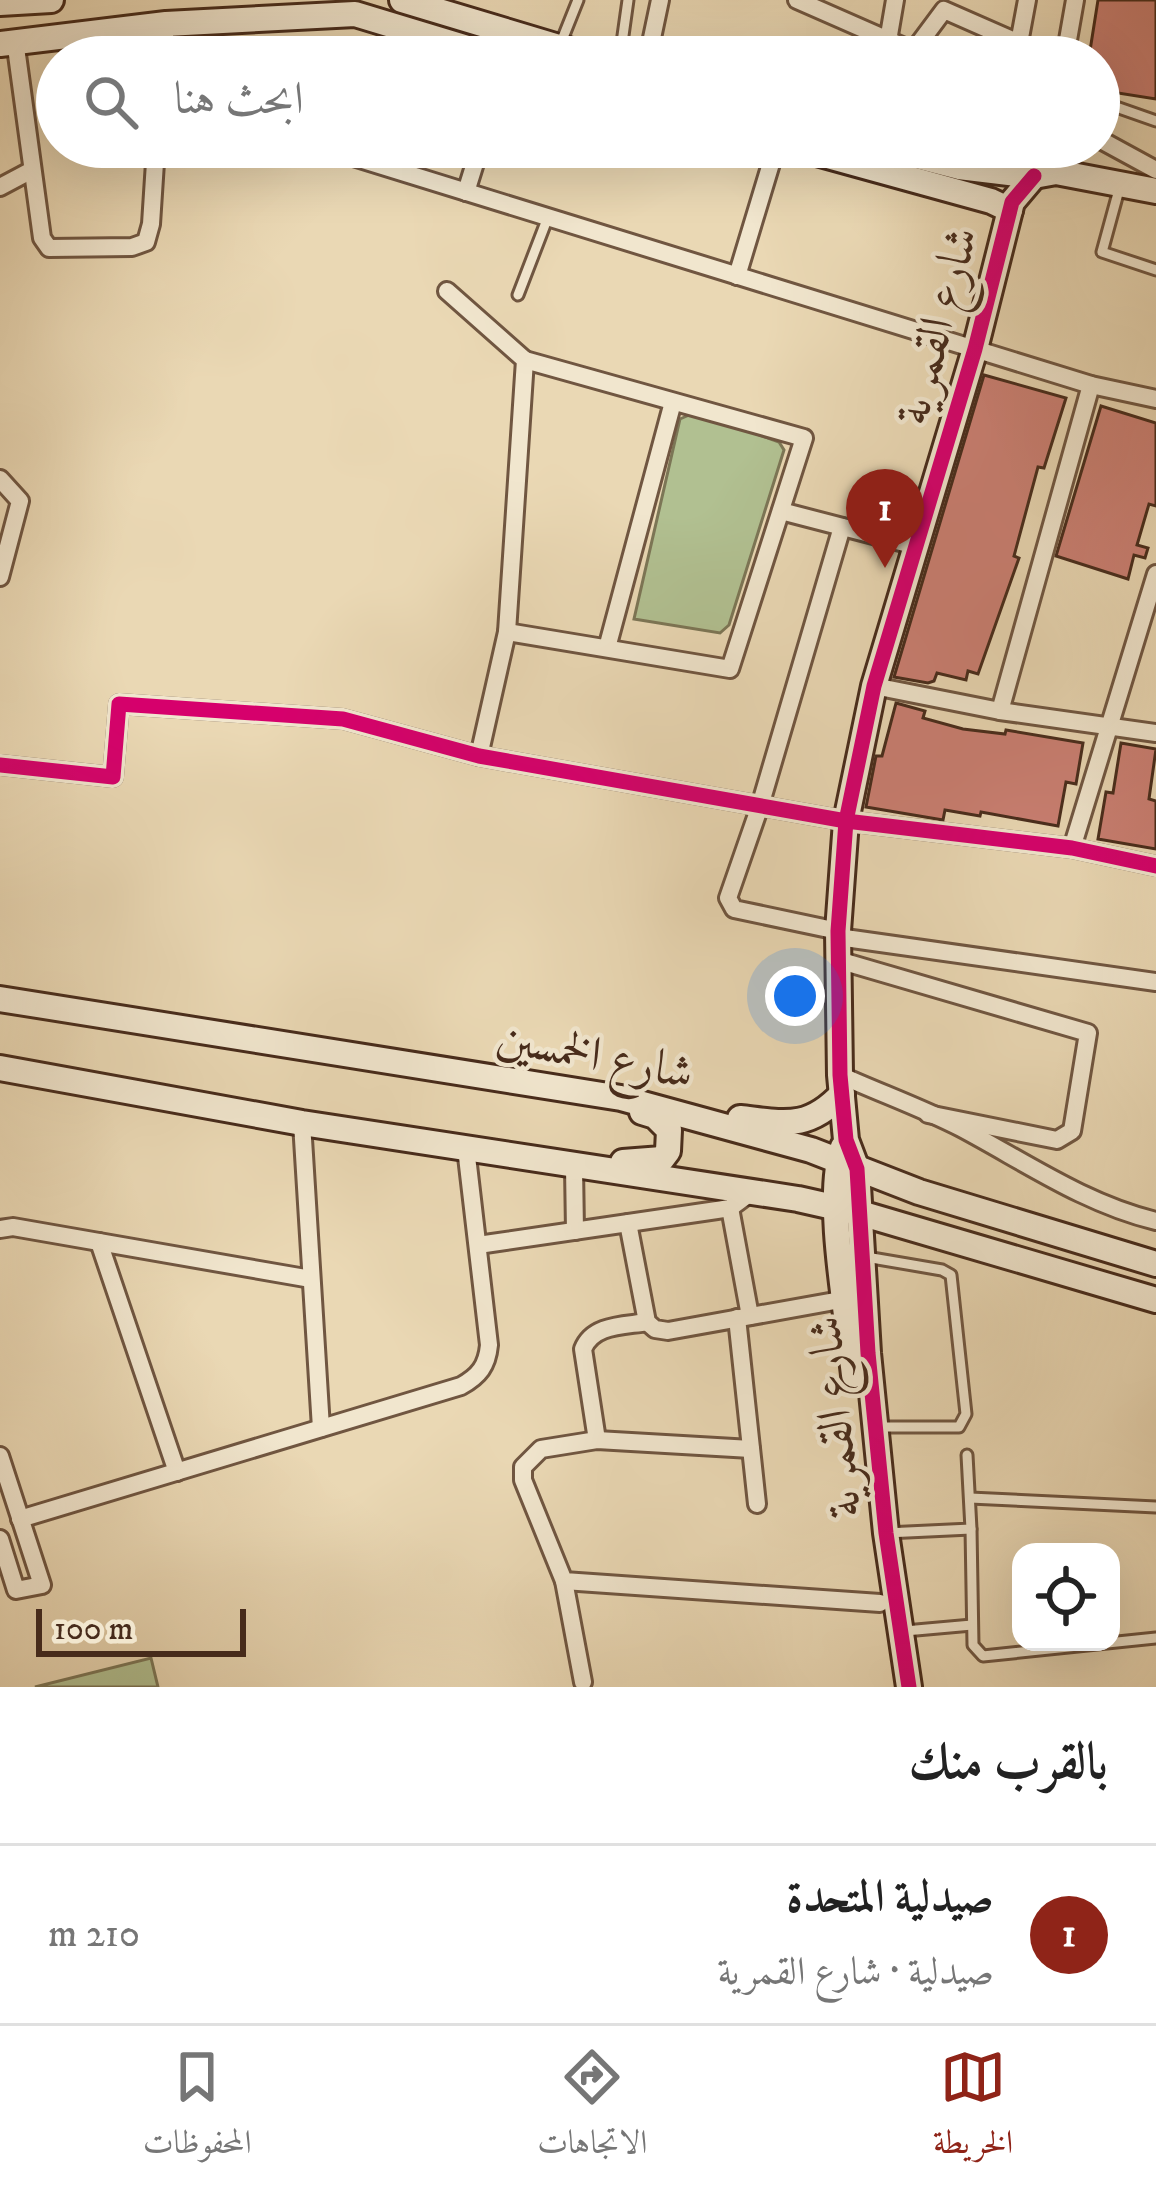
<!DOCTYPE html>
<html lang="ar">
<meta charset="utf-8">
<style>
body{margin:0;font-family:"IM FELL DW Pica",Amiri,serif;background:#f6f6f6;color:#222;direction:rtl}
.controls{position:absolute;right:36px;bottom:36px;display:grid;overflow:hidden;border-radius:24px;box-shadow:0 12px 48px #0002}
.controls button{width:108px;height:108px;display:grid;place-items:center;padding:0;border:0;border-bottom:3px solid #e0e0e0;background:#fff;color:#222;font:60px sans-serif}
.scale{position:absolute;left:36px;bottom:30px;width:210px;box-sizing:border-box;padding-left:12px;border:6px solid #472b1b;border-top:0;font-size:33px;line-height:42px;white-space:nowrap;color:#472b1b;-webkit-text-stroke:9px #f1e6ce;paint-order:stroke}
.you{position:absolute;left:795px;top:996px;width:42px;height:42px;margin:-30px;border:9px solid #fff;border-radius:50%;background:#1a73e8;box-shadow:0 0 0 18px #1a73e833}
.badge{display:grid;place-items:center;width:78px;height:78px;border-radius:50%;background:#8f2418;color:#fff;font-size:39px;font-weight:700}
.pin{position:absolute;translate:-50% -99px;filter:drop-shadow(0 3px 6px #0008)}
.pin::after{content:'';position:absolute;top:63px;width:42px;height:36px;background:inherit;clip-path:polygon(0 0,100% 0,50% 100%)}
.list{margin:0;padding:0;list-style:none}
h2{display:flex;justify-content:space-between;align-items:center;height:156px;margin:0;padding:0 48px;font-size:51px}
h2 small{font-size:39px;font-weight:400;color:#767676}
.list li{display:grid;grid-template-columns:78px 1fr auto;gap:36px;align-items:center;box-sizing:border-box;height:180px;padding:0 48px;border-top:3px solid #e0e0e0}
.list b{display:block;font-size:45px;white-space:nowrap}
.list p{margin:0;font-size:39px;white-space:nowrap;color:#767676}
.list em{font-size:39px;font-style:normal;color:#767676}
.icon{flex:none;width:66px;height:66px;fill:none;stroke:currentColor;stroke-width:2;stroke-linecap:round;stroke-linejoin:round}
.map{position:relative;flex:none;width:1156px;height:1687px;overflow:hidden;direction:ltr}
.search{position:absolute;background:#fff;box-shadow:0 12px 48px #0002;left:36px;right:36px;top:36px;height:132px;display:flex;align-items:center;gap:30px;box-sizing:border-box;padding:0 42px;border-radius:66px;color:#767676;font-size:45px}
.sheet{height:336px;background:#fff}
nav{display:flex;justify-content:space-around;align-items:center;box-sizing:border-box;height:168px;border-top:3px solid #e0e0e0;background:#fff;font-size:33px;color:#767676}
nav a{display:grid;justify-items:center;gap:6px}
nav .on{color:#8f2418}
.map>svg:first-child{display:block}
.green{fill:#b1c091;stroke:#7c7656;stroke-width:3}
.building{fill:#cb7f73;stroke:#472b1b;stroke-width:3}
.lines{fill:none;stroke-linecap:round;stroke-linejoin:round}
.lane-casing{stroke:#705641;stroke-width:15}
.street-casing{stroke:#705641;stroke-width:22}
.secondary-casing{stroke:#472b1b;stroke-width:30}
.lane{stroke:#f1e6ce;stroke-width:9}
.street{stroke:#f1e6ce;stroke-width:16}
.secondary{stroke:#f1e6ce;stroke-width:24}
.cycleway-casing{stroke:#f1e6ce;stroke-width:22}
.cycleway{stroke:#d6006c;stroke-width:15}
.labels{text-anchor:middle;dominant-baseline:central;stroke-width:9;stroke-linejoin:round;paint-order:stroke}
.street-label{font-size:48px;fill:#472b1b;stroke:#f1e6ce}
</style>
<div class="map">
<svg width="1156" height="1687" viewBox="0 0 1156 1687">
<rect width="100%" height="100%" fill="#ead8b4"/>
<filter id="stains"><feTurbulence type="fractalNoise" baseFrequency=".00167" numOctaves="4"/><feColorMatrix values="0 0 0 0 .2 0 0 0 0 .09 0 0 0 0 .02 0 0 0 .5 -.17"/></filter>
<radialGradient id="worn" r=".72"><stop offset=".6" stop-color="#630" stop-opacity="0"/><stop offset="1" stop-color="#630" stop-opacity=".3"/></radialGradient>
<g class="green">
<path d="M696,412L779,442L784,450L729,625L720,633L634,619L680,419Z"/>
<path d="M151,1658L158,1687H35Z"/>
</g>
<g class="building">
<path d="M1098,0H1156V99L1099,90V57H1089Z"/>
<path d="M984,375L1066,398L1044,468L1038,467L1014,556L1019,558L978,674L968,671L966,680L937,673L934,681L928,683L894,677Z"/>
<path d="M1101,406L1156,423V506L1149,504L1137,545L1148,548L1145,558L1134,555L1128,579L1056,556Z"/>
<path d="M896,703L925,711L923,718L963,729L1005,734L1006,730L1083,743L1076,784L1066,782L1058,826L981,812L980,816L945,810L943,820L866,807L876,756H882Z"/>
<path d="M1121,743L1156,749L1149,799L1156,801V849L1098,839L1106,792L1113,793Z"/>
</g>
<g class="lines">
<g class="lane-casing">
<g id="lane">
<path d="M560,45L578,0"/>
<path d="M620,57L628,0"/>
<path d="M1099,101L1156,121"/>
<path d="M1120,186L1102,252L1156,270"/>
<path d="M518,295L548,217"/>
<path d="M866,1257L942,1270L951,1275L966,1414L959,1427H877"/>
<path d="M970,1498L1156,1507"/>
<path d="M971,1529L973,1645L983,1656L1156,1638"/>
<path d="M886,1533L971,1529L967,1455"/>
<path d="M905,1631L972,1625"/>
</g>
</g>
<g class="street-casing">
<g id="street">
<path d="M797,0L927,57"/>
<path d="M15,40L42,238L49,248L132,247L146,242L151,224L156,147"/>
<path d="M888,41L895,0"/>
<path d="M1019,43L1027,0"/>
<path d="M163,57L166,24"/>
<path d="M648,57L660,0"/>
<path d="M909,57L944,10L1019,43L1018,57"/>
<path d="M1065,57L1075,0"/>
<path d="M1099,139L1156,170"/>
<path d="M321,147L1091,385L1156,399"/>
<path d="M988,171L995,147"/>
<path d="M0,187L32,170"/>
<path d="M466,192L480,147"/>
<path d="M737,276L776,147"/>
<path d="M447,291L525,360L507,632L479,756"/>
<path d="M0,479L20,501L0,577"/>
<path d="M781,511L916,546"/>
<path d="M507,632L730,669L804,438L525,360"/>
<path d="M607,648L673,402"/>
<path d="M874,686L1000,711L1156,733"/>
<path d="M1000,711L1091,385"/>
<path d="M0,765L113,777L119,704L343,719L479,756L846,821L1072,848L1156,866"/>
<path d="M1072,848L1156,574"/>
<path d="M838,931L734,909L728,898L760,806L842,527"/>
<path d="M838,937L1156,982"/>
<path d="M838,960L1088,1033L1072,1131L1057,1140L928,1114"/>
<path d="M840,1075C880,1093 922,1108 961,1128C1025,1162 1085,1204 1156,1221"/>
<path d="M302,1123L321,1428"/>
<path d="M574,1167L575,1231"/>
<path d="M730,1208L750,1316"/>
<path d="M628,1223L647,1322L655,1329L668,1331L846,1299"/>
<path d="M0,1229L13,1227L311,1279"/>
<path d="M99,1242L177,1472"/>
<path d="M478,1245L717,1210L730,1208L753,1191"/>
<path d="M737,1318L757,1504"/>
<path d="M597,1440L583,1349C593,1324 624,1326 647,1322"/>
<path d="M751,1449L597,1440L541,1449L523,1467V1480L564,1581L880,1603"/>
<path d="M0,1456L42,1585L16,1590L0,1539"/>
<path d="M20,1519L461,1386C479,1376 487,1366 489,1345L466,1148"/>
<path d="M564,1581L583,1682"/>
</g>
</g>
<g class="secondary-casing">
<g id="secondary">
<path d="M402,0L592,57"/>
<path d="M0,3L51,0"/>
<path d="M0,44L166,24L355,14L497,57"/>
<path d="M795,147L991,201L1010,210"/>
<path d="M882,147L959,167L1034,176L1056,172L1156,191"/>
<path d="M0,999L621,1098L811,1150L919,1192L1156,1264"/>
<path d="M0,1068L302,1123L798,1199L860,1213L1156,1300"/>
<path d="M740,1118C785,1123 808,1130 842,1094"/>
<path d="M843,1147C824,1195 848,1320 854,1375"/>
<path d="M623,1162L662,1159L668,1151L669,1130L655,1116L642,1112"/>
<path d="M909,1687L886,1533L868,1353L857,1169L846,1140L840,1075L838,931L846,821L874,686L975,349L1012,202L1034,176"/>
</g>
</g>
<use href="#lane" class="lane"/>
<use href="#street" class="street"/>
<use href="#secondary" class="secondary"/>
<g class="cycleway-casing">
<g id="cycleway">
<path d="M0,765L113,777L119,704L343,719L479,756L846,821L1072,848L1156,866"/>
<path d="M909,1687L886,1533L868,1353L857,1169L846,1140L840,1075L838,931L846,821L874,686L975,349L1012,202L1034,176"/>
</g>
</g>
<use href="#cycleway" class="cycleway"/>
</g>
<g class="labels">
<g class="street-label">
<text transform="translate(938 326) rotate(-75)">شارع القمرية</text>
<text transform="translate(595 1056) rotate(11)">شارع الخمسين</text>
<text transform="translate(836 1417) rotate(-96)">شارع القمرية</text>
</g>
</g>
<rect width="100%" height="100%" filter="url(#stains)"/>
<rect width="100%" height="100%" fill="url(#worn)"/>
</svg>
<div class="controls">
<button><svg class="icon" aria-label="locate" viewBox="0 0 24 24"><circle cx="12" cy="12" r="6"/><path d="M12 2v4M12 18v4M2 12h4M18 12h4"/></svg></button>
</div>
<div class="scale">100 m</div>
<div class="you"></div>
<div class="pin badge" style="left:885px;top:568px">1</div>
<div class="search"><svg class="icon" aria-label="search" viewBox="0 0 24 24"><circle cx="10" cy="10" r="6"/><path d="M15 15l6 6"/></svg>ابحث هنا</div>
</div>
<section class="sheet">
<h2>بالقرب منك<small></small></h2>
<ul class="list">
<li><span class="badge">1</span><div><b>صيدلية المتحدة</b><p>صيدلية · شارع القمرية</p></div><em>210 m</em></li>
</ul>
</section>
<nav>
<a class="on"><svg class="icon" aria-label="map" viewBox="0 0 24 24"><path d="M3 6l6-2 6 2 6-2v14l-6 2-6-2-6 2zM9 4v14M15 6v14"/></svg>الخريطة</a>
<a><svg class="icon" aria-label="directions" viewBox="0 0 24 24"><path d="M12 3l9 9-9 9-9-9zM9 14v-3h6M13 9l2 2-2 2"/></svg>الاتجاهات</a>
<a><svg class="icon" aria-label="saved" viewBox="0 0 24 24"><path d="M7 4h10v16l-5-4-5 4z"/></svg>المحفوظات</a>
</nav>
